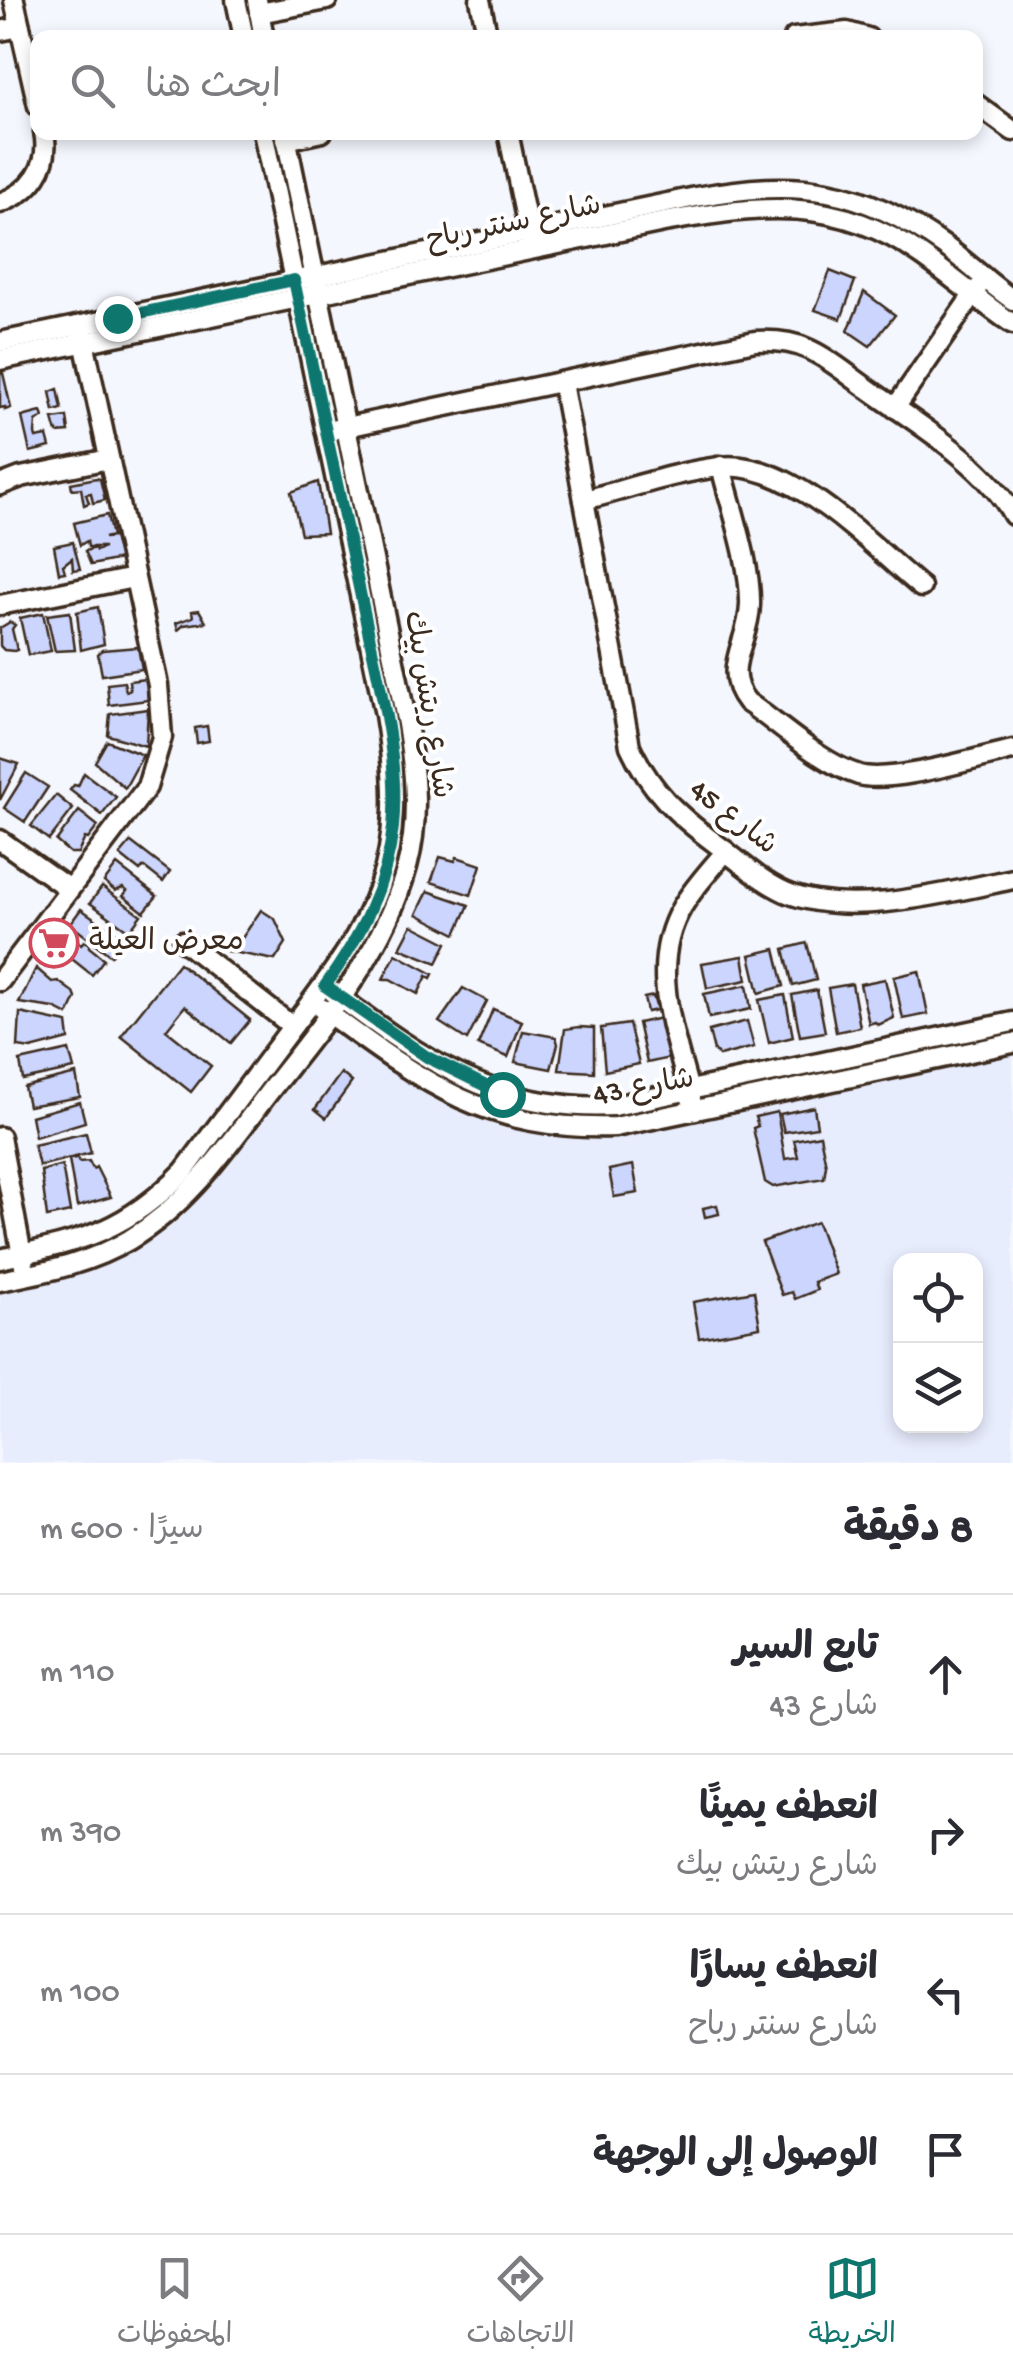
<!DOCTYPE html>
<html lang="ar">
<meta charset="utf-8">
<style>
body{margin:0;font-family:"Gochi Hand","Playpen Sans Arabic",sans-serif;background:#f7f7f7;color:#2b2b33;direction:rtl}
.controls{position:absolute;right:30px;bottom:30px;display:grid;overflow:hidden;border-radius:20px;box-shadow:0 5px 15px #0003}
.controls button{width:90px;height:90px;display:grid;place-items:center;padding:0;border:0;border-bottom:2px solid #e1e1e2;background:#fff;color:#2b2b33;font:50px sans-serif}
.stop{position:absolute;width:30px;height:30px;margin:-22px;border:8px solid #0f766e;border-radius:50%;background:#fff}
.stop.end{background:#0f766e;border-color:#fff;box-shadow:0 2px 10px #0008}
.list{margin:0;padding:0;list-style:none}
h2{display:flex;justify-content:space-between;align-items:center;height:130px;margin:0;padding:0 40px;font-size:42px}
h2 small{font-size:32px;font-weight:400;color:#7c7c81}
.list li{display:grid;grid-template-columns:65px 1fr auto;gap:30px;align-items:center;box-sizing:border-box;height:160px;padding:0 40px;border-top:2px solid #e1e1e2}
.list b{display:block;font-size:38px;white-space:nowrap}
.list p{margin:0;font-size:32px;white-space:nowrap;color:#7c7c81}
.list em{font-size:32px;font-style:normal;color:#7c7c81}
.icon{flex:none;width:55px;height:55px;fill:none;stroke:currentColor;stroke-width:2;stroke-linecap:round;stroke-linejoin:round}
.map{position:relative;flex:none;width:1013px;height:1463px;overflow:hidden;direction:ltr}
.search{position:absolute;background:#fff;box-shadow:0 5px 15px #0003;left:30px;right:30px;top:30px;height:110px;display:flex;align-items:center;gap:25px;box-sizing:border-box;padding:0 35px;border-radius:20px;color:#7c7c81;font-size:38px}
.sheet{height:770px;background:#fff}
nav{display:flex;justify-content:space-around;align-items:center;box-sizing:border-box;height:140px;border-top:2px solid #e1e1e2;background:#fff;font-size:28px;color:#7c7c81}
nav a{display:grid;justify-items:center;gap:5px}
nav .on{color:#0f766e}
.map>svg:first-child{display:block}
.built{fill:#e8edfe;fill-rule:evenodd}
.building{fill:#cbd5fd;stroke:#3b2a1e;stroke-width:2.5}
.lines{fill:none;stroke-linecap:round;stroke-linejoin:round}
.minor-casing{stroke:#3b2a1e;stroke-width:25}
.minor{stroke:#fff;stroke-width:18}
.route{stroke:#0f766e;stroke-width:12}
.labels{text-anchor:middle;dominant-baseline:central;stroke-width:8;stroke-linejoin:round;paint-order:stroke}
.street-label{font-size:30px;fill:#3b2a1e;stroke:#fff}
.poi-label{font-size:30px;fill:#3b2a1e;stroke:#fff;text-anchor:start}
</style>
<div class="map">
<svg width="1013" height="1463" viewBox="0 0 1013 1463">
<rect width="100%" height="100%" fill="#f5f7ff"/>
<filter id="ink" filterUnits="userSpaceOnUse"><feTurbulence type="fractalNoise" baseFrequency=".01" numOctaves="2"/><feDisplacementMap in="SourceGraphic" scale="20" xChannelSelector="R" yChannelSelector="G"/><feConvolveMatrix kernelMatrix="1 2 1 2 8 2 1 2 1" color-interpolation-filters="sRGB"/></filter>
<g filter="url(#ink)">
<path class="built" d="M326,1001L455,1086L526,1111L564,1116L639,1113L1013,1033V1463H0V1271L62,1258L106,1241L141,1222L171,1197L218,1143ZM900,1260H976V1426H900Z"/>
<g class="building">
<path d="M830,271L855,281L841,319L815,310Z"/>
<path d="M864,292L895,315L870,346L848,331Z"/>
<path d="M3,373L11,408L5,410V407L0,408V374Z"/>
<path d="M58,389L62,409L54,411L50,392Z"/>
<path d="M41,412L43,417L36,422L35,434L36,438L47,436L50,447L30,452L22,417Z"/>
<path d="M67,417L69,432L57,433L53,419Z"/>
<path d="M96,478L100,479L105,500L93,503L91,493L86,494L89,503L84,505L81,488L72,489L71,483Z"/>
<path d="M318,482L326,533L301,534L291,492Z"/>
<path d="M107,515L112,536L104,538L114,537L120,559L91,565L85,551L95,548L96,551L104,547H88L87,541L80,545L74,523Z"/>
<path d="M73,542L80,569L73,570L72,558L63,565L65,572L59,573L54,546Z"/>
<path d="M98,607L104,644L81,650L77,612Z"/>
<path d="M199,610L206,622L184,625L178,630L176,623L193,617L192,611Z"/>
<path d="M70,612L75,650L55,651L47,615Z"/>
<path d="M43,613L51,651L28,655L20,618Z"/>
<path d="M10,622L15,625L12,629L17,650L14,651L4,650L0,646V628Z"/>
<path d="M138,647L142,669L102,675L98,654L102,650Z"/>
<path d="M146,679L148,700L109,705L107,684L124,682L126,691L130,690L129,681Z"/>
<path d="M148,709L146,746L108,735L110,714Z"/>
<path d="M207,726L209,741L197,743L195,728Z"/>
<path d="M107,741L143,755L125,788L95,762Z"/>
<path d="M0,758L19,764L0,800Z"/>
<path d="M26,773L48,787L25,822L4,808Z"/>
<path d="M84,773L116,797L102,815L70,790L74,785L78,786Z"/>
<path d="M56,795L73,809L49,840L31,826Z"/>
<path d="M79,811L98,826L88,839L85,838L78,853H70L56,841Z"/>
<path d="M131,842L170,872L163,882L144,867L140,871L120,855Z"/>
<path d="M440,857L455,861L457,857L481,865L471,895L431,882Z"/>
<path d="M117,865L157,896L144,912L123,896L127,891L123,888L115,891L104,882Z"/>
<path d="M102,887L141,915L129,931L90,903Z"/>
<path d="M428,891L469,905L456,934L417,914Z"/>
<path d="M81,909L124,939L111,956L70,924Z"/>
<path d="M261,910L275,919L286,943L275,960L227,951L238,944Z"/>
<path d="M412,925L447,943L437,963L400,948Z"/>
<path d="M66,933L81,944L84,941L89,944V947L104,959L92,975L72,959L69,961L51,950Z"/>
<path d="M807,943L816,980L793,986L784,949Z"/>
<path d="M775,949L784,986L759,993L750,955Z"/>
<path d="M396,954L433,974L431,978L427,976L418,994L390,979H383Z"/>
<path d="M743,956L747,980L707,988L702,963Z"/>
<path d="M179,963L250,1020L231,1043L185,1006L166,1030L211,1066L191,1092L121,1036Z"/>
<path d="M36,968L52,982L58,981L74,993L76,998L68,1015L54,1008L19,1003Z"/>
<path d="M919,971L928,1014L903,1019L894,977Z"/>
<path d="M885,979L894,1018L878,1025L875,1022L869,1024L860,984Z"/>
<path d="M852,984L860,1027L836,1032L828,988Z"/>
<path d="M747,985L751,1009L709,1018L704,994Z"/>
<path d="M463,988L487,1001L467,1040L439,1022Z"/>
<path d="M817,990L825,1032L800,1036L792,995Z"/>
<path d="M785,995L793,1037L769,1043L759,1000Z"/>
<path d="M653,996L657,1010L647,1012L644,998Z"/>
<path d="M493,1009L522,1021L508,1057L478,1045Z"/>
<path d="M20,1013L67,1023L69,1039L31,1049L18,1047Z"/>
<path d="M666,1017L674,1057L647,1063L638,1023Z"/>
<path d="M747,1021L754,1047L719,1056L714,1051L709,1031Z"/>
<path d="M629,1024L639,1064L605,1071L601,1028Z"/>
<path d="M579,1027L594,1028V1072L559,1070L565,1029Z"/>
<path d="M523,1031L556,1037L558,1044L551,1069L515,1062Z"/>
<path d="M69,1050L74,1069L23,1080L20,1061Z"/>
<path d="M341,1073L352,1082L326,1118L315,1109Z"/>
<path d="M76,1074L80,1097L28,1106L24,1087Z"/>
<path d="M80,1102L85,1122L35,1137L31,1116Z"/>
<path d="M814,1107L817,1127L784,1132L780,1114Z"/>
<path d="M777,1112L785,1159L798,1157L794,1140L820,1135L826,1165L824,1178L773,1187L765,1182L753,1128L758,1126L755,1117Z"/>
<path d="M86,1133L91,1153L39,1166L34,1145Z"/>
<path d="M77,1158L79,1162L89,1161L93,1169L96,1167L111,1197L77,1207L69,1159Z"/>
<path d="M62,1165L70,1212L47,1217L41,1171Z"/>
<path d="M633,1165L638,1193L614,1197L609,1170Z"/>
<path d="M717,1205L719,1214L705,1217L703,1208Z"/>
<path d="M817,1222L836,1274L814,1282L817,1290L795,1299L792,1292L782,1295L762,1242Z"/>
<path d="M754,1291L760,1327L699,1338L693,1302Z"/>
</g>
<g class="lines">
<g class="minor-casing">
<g id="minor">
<path d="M14,0L38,106"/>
<path d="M236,0L244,38"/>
<path d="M257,0L264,38"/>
<path d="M480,0L488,38"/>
<path d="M259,13L327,0"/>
<path d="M0,31L20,27"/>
<path d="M794,38L847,32L868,38"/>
<path d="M976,104L1013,131"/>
<path d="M508,132L531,243"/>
<path d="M286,140L322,132"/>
<path d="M0,203C31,192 51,166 44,132"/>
<path d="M0,342L696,197C799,178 860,186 946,247C969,264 990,284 1013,300"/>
<path d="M0,360L664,222C760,205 836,195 921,255C953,277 981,303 1013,324"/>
<path d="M562,383L630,746C650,790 677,815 715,843C738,860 759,880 785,892C847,919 947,893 1013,879"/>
<path d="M895,408L977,289"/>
<path d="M337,429L755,341C774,340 791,341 808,349C829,358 848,375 867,388C913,421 986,464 1013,515"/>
<path d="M721,466C731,508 751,563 750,605C749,643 720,669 747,702C779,724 822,764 859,775C892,784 976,758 1013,750"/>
<path d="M0,485L21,477L109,459"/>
<path d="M584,500C628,489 675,472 720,467C790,458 870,545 921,587"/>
<path d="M0,605L134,578"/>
<path d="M0,840L69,889"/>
<path d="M183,941L292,1026"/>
<path d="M0,981L147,787L162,737L158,685L82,332"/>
<path d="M333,992C423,1060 497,1112 614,1106L1013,1022"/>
<path d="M321,1008C421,1081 485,1131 615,1127L1013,1043"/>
<path d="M691,1099C676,1036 646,968 682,907C694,887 711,869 726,851"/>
<path d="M0,1137L24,1266"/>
<path d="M0,1259C80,1241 124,1233 184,1171C219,1124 254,1077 289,1031C377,916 410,864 385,715L263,132"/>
<path d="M0,1281C45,1272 89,1264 129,1240C189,1204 227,1147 269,1092C323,1023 383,954 407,867C420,820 415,772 407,724L285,132"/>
</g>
</g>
<use href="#minor" class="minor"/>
</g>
</g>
<g class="lines" filter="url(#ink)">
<path class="route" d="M117,318L294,280C318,392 341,504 365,616C379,685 400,757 393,827C387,887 359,938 325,986L427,1057L502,1094"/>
</g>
<defs>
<g id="supermarket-ring" transform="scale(2.5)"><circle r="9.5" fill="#fff" stroke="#d1495b" stroke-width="1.5"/><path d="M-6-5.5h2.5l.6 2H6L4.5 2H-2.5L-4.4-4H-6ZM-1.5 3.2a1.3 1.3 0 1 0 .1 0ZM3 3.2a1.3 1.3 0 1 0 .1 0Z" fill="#d1495b"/></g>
</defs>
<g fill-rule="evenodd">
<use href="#supermarket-ring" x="54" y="943"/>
</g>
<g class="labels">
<g class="street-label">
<text transform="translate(514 225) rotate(-12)">شارع سنتر رباح</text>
<text transform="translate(426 705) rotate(81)">شارع ريتش بيك</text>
<text transform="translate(732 819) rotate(38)">شارع 45</text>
<text transform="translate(644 1089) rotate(-10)">شارع 43</text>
</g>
<g class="poi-label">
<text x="89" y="943">معرض العيلة</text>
</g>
</g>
</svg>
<div class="controls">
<button><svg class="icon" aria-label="locate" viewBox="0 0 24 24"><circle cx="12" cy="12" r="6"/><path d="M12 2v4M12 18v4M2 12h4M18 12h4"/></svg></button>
<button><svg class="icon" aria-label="layers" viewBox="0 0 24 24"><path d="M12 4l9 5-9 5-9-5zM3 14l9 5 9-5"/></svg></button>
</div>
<div class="stop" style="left:502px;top:1094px"></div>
<div class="stop end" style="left:117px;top:318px"></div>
<div class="search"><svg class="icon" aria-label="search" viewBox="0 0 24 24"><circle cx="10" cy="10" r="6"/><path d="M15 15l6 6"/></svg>ابحث هنا</div>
</div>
<section class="sheet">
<h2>8 دقيقة<small>سيرًا · 600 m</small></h2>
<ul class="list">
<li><svg class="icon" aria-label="ahead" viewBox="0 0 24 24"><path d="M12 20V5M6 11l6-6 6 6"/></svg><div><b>تابع السير</b><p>شارع 43</p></div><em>110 m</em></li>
<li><svg class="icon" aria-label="right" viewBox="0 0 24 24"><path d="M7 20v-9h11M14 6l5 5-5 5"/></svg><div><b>انعطف يمينًا</b><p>شارع ريتش بيك</p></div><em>390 m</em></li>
<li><svg class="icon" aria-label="left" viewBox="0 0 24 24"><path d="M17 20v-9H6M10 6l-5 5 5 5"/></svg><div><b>انعطف يسارًا</b><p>شارع سنتر رباح</p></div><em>100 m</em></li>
<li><svg class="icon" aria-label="arrive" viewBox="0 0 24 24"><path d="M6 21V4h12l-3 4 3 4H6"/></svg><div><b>الوصول إلى الوجهة</b></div></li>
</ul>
</section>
<nav>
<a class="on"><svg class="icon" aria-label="map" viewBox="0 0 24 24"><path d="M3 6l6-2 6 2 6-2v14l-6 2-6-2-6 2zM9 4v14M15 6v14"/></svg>الخريطة</a>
<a><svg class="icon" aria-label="directions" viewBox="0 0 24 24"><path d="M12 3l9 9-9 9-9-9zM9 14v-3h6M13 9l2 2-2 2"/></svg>الاتجاهات</a>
<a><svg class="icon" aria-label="saved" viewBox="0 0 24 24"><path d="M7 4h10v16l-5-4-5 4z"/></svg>المحفوظات</a>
</nav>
